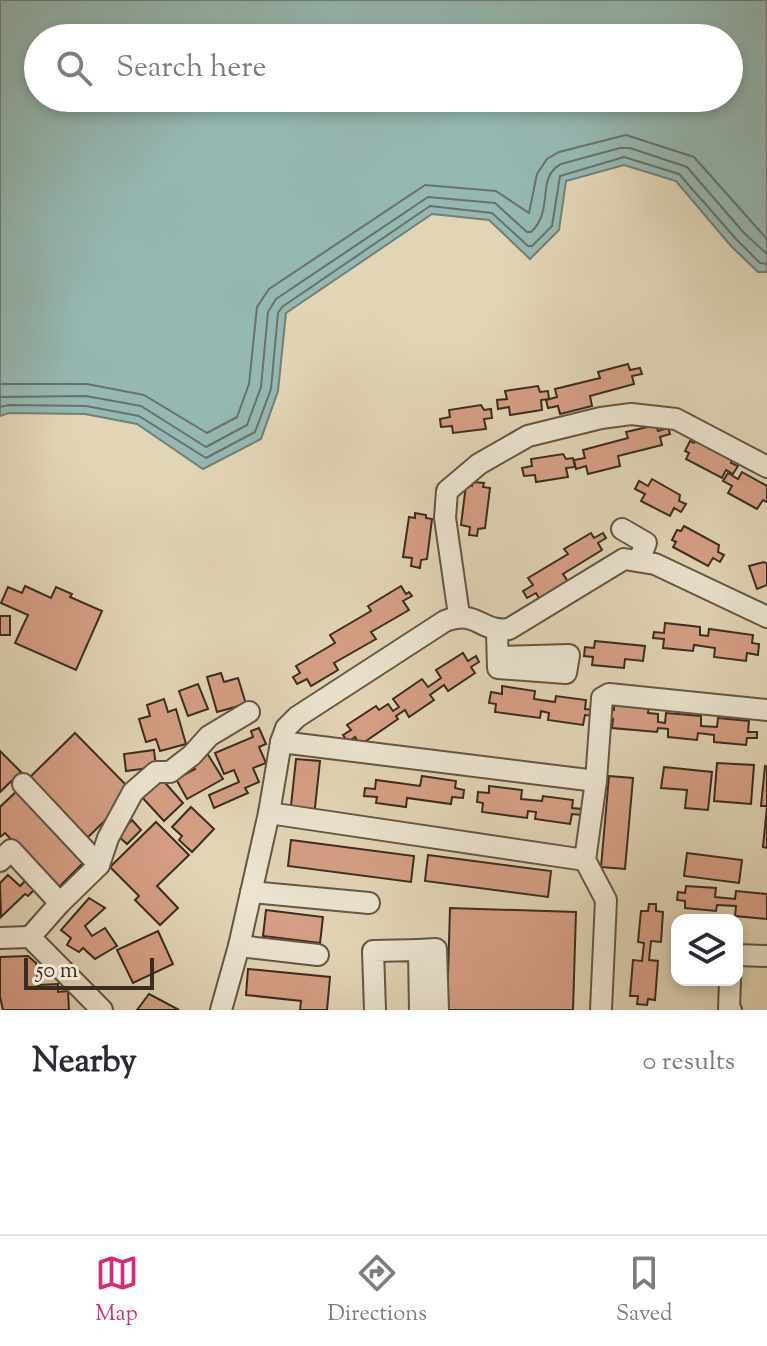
<!DOCTYPE html>
<style>
body{margin:0;font-family:"Sorts Mill Goudy",serif;background:#f2f2f3;color:#2b2b33}
.controls{position:absolute;right:24px;bottom:24px;display:grid;overflow:hidden;border-radius:16px;box-shadow:0 4px 12px #0003}
.controls button{width:72px;height:72px;display:grid;place-items:center;padding:0;border:0;border-bottom:2px solid #e1e1e2;background:#fff;color:#2b2b33;font:40px sans-serif}
.scale{position:absolute;left:24px;bottom:20px;width:130px;box-sizing:border-box;padding-left:8px;border:4px solid #3b2c20;border-top:0;font-size:22px;line-height:28px;white-space:nowrap;color:#3b2c20;-webkit-text-stroke:6px #ece4d0;paint-order:stroke}
.list{margin:0;padding:0;list-style:none}
h2{display:flex;justify-content:space-between;align-items:center;height:104px;margin:0;padding:0 32px;font-size:34px}
h2 small{font-size:26px;font-weight:400;color:#7c7c81}
.icon{flex:none;width:44px;height:44px;fill:none;stroke:currentColor;stroke-width:2;stroke-linecap:round;stroke-linejoin:round}
.map{position:relative;flex:none;width:767px;height:1010px;overflow:hidden}
.search{position:absolute;background:#fff;box-shadow:0 4px 12px #0003;left:24px;right:24px;top:24px;height:88px;display:flex;align-items:center;gap:20px;box-sizing:border-box;padding:0 28px;border-radius:44px;color:#7c7c81;font-size:30px}
.sheet{height:224px;background:#fff}
nav{display:flex;justify-content:space-around;align-items:center;box-sizing:border-box;height:112px;border-top:2px solid #e1e1e2;background:#fff;font-size:22px;color:#7c7c81}
nav a{display:grid;justify-items:center;gap:4px}
nav .on{color:#db2777}
.map>svg:first-child{display:block}
.water{fill:#95b8b2;stroke:#718078;stroke-width:2;fill-rule:evenodd}
.lines{fill:none;stroke-linecap:round;stroke-linejoin:round}
.shore{stroke:#687269;stroke-width:2}
.building{fill:#d69f85;stroke:#3b2c20;stroke-width:2}
.minor-casing{stroke:#655646;stroke-width:24}
.minor{stroke:#ece4d0;stroke-width:20}
</style>
<div class="map">
<svg width="767" height="1010" viewBox="0 0 767 1010">
<rect width="100%" height="100%" fill="#e2d5b6"/>
<filter id="stains"><feTurbulence type="fractalNoise" baseFrequency=".0025" numOctaves="4"/><feColorMatrix values="0 0 0 0 .2 0 0 0 0 .09 0 0 0 0 .02 0 0 0 .5 -.17"/></filter>
<radialGradient id="worn" r=".72"><stop offset=".6" stop-color="#630" stop-opacity="0"/><stop offset="1" stop-color="#630" stop-opacity=".3"/></radialGradient>
<path class="water" d="M0,0H767V272H758L731,246L676,181L624,165L566,181L559,230L530,259L489,220L432,214L286,313L278,391L261,439L203,469L137,424L85,414L9,413L0,416ZM38,38H729V98H38Z"/>
<g class="lines">
<g class="shore">
<path d="M0,384H87L144,395L207,433L237,417L249,384L257,307L269,289L425,185L496,191L529,213L537,174L547,159L559,152L626,135L694,157L767,239"/>
<path d="M0,397L86,396L141,406L206,447L247,425L261,387L268,312L276,299L428,197L495,203L527,232H531C555,210 535,178 561,164L620,148H630L687,167L744,233L767,254"/>
<path d="M0,407L9,405L86,406L139,416L206,458L255,432L271,389L278,313L282,307L430,206L492,213L528,246H532L552,226L560,176L624,157L679,174L737,240L760,263L767,264"/>
</g>
</g>
<g class="building">
<path d="M628,364L630,370L640,368L642,374L632,376L634,384L590,396L592,406L560,414L558,406L548,408L546,400L557,397L555,389L600,378L598,372Z"/>
<path d="M538,386L540,392L548,391L549,399L541,400L542,410L510,415L509,407L498,409L497,400L507,399L505,391Z"/>
<path d="M481,405L484,410L491,409L492,418L484,419L486,429L453,433L452,426L441,427L440,419L450,417L449,410Z"/>
<path d="M656,425L658,431L668,428L670,434L660,437L662,445L618,456L620,466L588,474L586,466L576,469L574,460L585,458L583,450L628,438L626,432Z"/>
<path d="M697,437L732,457L731,463L738,466L733,474L726,470L722,478L686,459L689,453L685,451L690,441L694,443Z"/>
<path d="M563,454L566,459L573,458L575,467L566,468L568,477L536,482L535,475L524,476L522,468L532,466L531,459Z"/>
<path d="M742,472L767,486V502L763,500L757,509L728,493L732,486L723,481L728,473L738,479Z"/>
<path d="M652,479L680,495L679,501L686,504L681,512L674,508L670,516L641,501L645,494L635,489L639,481L648,486Z"/>
<path d="M473,482L484,483L483,487L490,488L485,528L478,529L477,536L469,535L470,527L461,525L466,485L472,486Z"/>
<path d="M415,513L426,515V518L432,519L427,559L421,560L420,568L411,566L412,558L403,557L409,517L415,518Z"/>
<path d="M684,526L719,545L718,552L724,555L720,562L713,558L708,566L673,547L676,542L672,540L677,530L681,531Z"/>
<path d="M591,533L594,538L603,533L606,538L598,543L602,550L563,574L569,583L540,600L536,593L527,598L523,591L533,585L528,578L568,554L564,549Z"/>
<path d="M764,562L767,564V585L757,589L749,566Z"/>
<path d="M25,586L51,598L56,587L72,594L70,597L102,611L76,670L15,643L28,615L1,603L8,587L22,593Z"/>
<path d="M401,586L406,594L409,592L412,596L403,601L409,610L371,632L376,639L334,663L338,670L311,686L307,679L297,684L293,677L300,673L296,666L335,643L330,635L371,611L368,606Z"/>
<rect x="0" y="616" width="10" height="19"/>
<path d="M665,623L700,627V635L708,636L709,629L753,635L752,643L759,644L758,655L747,653L746,661L714,657L715,648L694,645L693,651L663,648L664,639L653,638L654,632L664,633Z"/>
<path d="M595,641L645,646L643,661L625,659L624,668L592,665L593,657L584,656L585,647L594,648Z"/>
<path d="M463,653L468,661L476,656L479,662L471,667L475,673L448,691L444,685L430,695L434,700L409,717L405,710L396,716L398,719L360,745L355,737L348,742L343,735L351,730L347,725L376,706L379,710L388,704L393,711L399,707L393,699L422,679L428,687L441,678L436,670Z"/>
<path d="M221,673L224,682L238,678L246,704L217,712L207,677Z"/>
<path d="M198,684L208,709L188,716L179,691Z"/>
<path d="M502,686L535,691L534,699L555,702L556,696L586,700L585,709L595,710L594,716L585,715L583,725L548,720L549,713L541,711L540,718L495,712L496,704L489,703L491,692L502,694Z"/>
<path d="M164,699L168,712L176,709L186,744L160,751L156,739L146,742L139,719L150,716L147,705Z"/>
<path d="M614,704L649,707L648,713L658,714V722L665,723L666,713L701,716V726L717,727L718,718L749,721L748,732H757V738H747L746,745L714,742V735L698,733L697,740L668,737V729L658,728L657,732L612,728L613,719L604,718L605,709L614,710Z"/>
<path d="M259,728L266,744L259,747L266,763L253,768L259,782L245,788L248,793L214,808L209,795L239,782L234,770L224,774L215,753L253,737L251,731Z"/>
<path d="M75,733L129,788L125,801L85,840L27,780Z"/>
<path d="M154,750L156,767L126,771L124,754Z"/>
<path d="M0,751L21,772L0,792Z"/>
<path d="M207,753L223,779L187,799L176,779L195,769L191,762Z"/>
<path d="M296,759L320,761L314,817L290,815Z"/>
<path d="M717,763L754,765L751,804L714,801Z"/>
<path d="M765,766L767,767V848L763,847L767,806H761Z"/>
<path d="M664,767L712,772L708,810L685,808L687,790L661,788Z"/>
<path d="M159,776L183,803L164,821L139,794Z"/>
<path d="M422,776L456,781L455,788L464,790L463,798L452,797L451,804L407,798L406,807L376,803L377,797L364,796L365,788L375,789L376,780L420,786Z"/>
<path d="M609,776L633,778L625,869L601,867Z"/>
<path d="M489,786L522,790L521,799L542,801L543,796L573,800L572,808L582,809V815L572,814L570,824L535,819L536,812L528,811L527,818L482,812L483,803L477,802L478,792L489,793Z"/>
<path d="M19,789L87,859L58,888L5,833L0,837V807Z"/>
<path d="M191,807L214,829L192,852L179,840L182,836L172,827Z"/>
<path d="M132,820L141,830L127,844L117,835Z"/>
<path d="M156,822L189,855L157,886L178,908L160,925L135,900L139,896L110,867Z"/>
<path d="M291,840L414,856L411,882L288,866Z"/>
<path d="M687,853L742,860L739,883L684,876Z"/>
<path d="M428,855L551,871L548,897L425,881Z"/>
<path d="M8,875L20,886L28,878L37,887L28,896L25,894L1,917L0,883Z"/>
<path d="M686,886L716,888L715,897L735,899L736,891L767,894V919L735,916L736,906L717,905L716,911L685,908V901L677,900L678,892L685,893Z"/>
<path d="M89,898L105,908L85,926L92,936L105,928L117,946L95,959L83,948L79,952L67,945L71,938L61,930Z"/>
<path d="M649,904H656V911L663,912L661,942L651,941L649,960L658,961L655,1000L648,999L647,1005L637,1004L638,996H630L633,960L642,961L644,943L638,942L641,911H648Z"/>
<path d="M450,908L576,912L573,1010H447Z"/>
<path d="M266,910L323,917L320,943L263,936Z"/>
<path d="M158,931L173,964L133,983L117,950Z"/>
<path d="M28,956L36,963L38,985L58,984V992L68,991L69,1010H3L0,997V957Z"/>
<path d="M248,969L330,977L327,1010H300L301,1001L246,995Z"/>
<path d="M149,994L179,1010H137Z"/>
</g>
<g class="lines">
<g class="minor-casing">
<g id="minor">
<path d="M622,529L646,543L639,560"/>
<path d="M459,615L445,518L447,491L479,464L528,436L601,418L631,414L676,419L767,467"/>
<path d="M497,631L498,668L566,673L569,655L498,657"/>
<path d="M281,742L596,781"/>
<path d="M23,784L99,865"/>
<path d="M269,813L585,860"/>
<path d="M0,861L11,850L60,903"/>
<path d="M251,892L369,903"/>
<path d="M0,938L30,937"/>
<path d="M239,946L318,955"/>
<path d="M419,950L436,949L438,1010"/>
<path d="M737,955L767,956"/>
<path d="M730,980L729,1010H731"/>
<path d="M102,1010L30,937L60,903L99,865L108,838L133,792L156,772H170L192,755L209,736L249,712"/>
<path d="M221,1010L239,946L269,813L281,742L286,728L297,717L445,621C477,609 481,633 509,629L624,559L655,564L767,617"/>
<path d="M375,1010L373,951L419,950L420,1010"/>
<path d="M601,1010L606,900L585,860L596,781L602,698L609,694L767,710"/>
</g>
</g>
<use href="#minor" class="minor"/>
</g>
<rect width="100%" height="100%" filter="url(#stains)"/>
<rect width="100%" height="100%" fill="url(#worn)"/>
</svg>
<div class="controls">
<button><svg class="icon" aria-label="layers" viewBox="0 0 24 24"><path d="M12 4l9 5-9 5-9-5zM3 14l9 5 9-5"/></svg></button>
</div>
<div class="scale">50 m</div>
<div class="search"><svg class="icon" aria-label="search" viewBox="0 0 24 24"><circle cx="10" cy="10" r="6"/><path d="M15 15l6 6"/></svg>Search here</div>
</div>
<section class="sheet">
<h2>Nearby<small>0 results</small></h2>
<ul class="list">
</ul>
</section>
<nav>
<a class="on"><svg class="icon" aria-label="map" viewBox="0 0 24 24"><path d="M3 6l6-2 6 2 6-2v14l-6 2-6-2-6 2zM9 4v14M15 6v14"/></svg>Map</a>
<a><svg class="icon" aria-label="directions" viewBox="0 0 24 24"><path d="M12 3l9 9-9 9-9-9zM9 14v-3h6M13 9l2 2-2 2"/></svg>Directions</a>
<a><svg class="icon" aria-label="saved" viewBox="0 0 24 24"><path d="M7 4h10v16l-5-4-5 4z"/></svg>Saved</a>
</nav>
